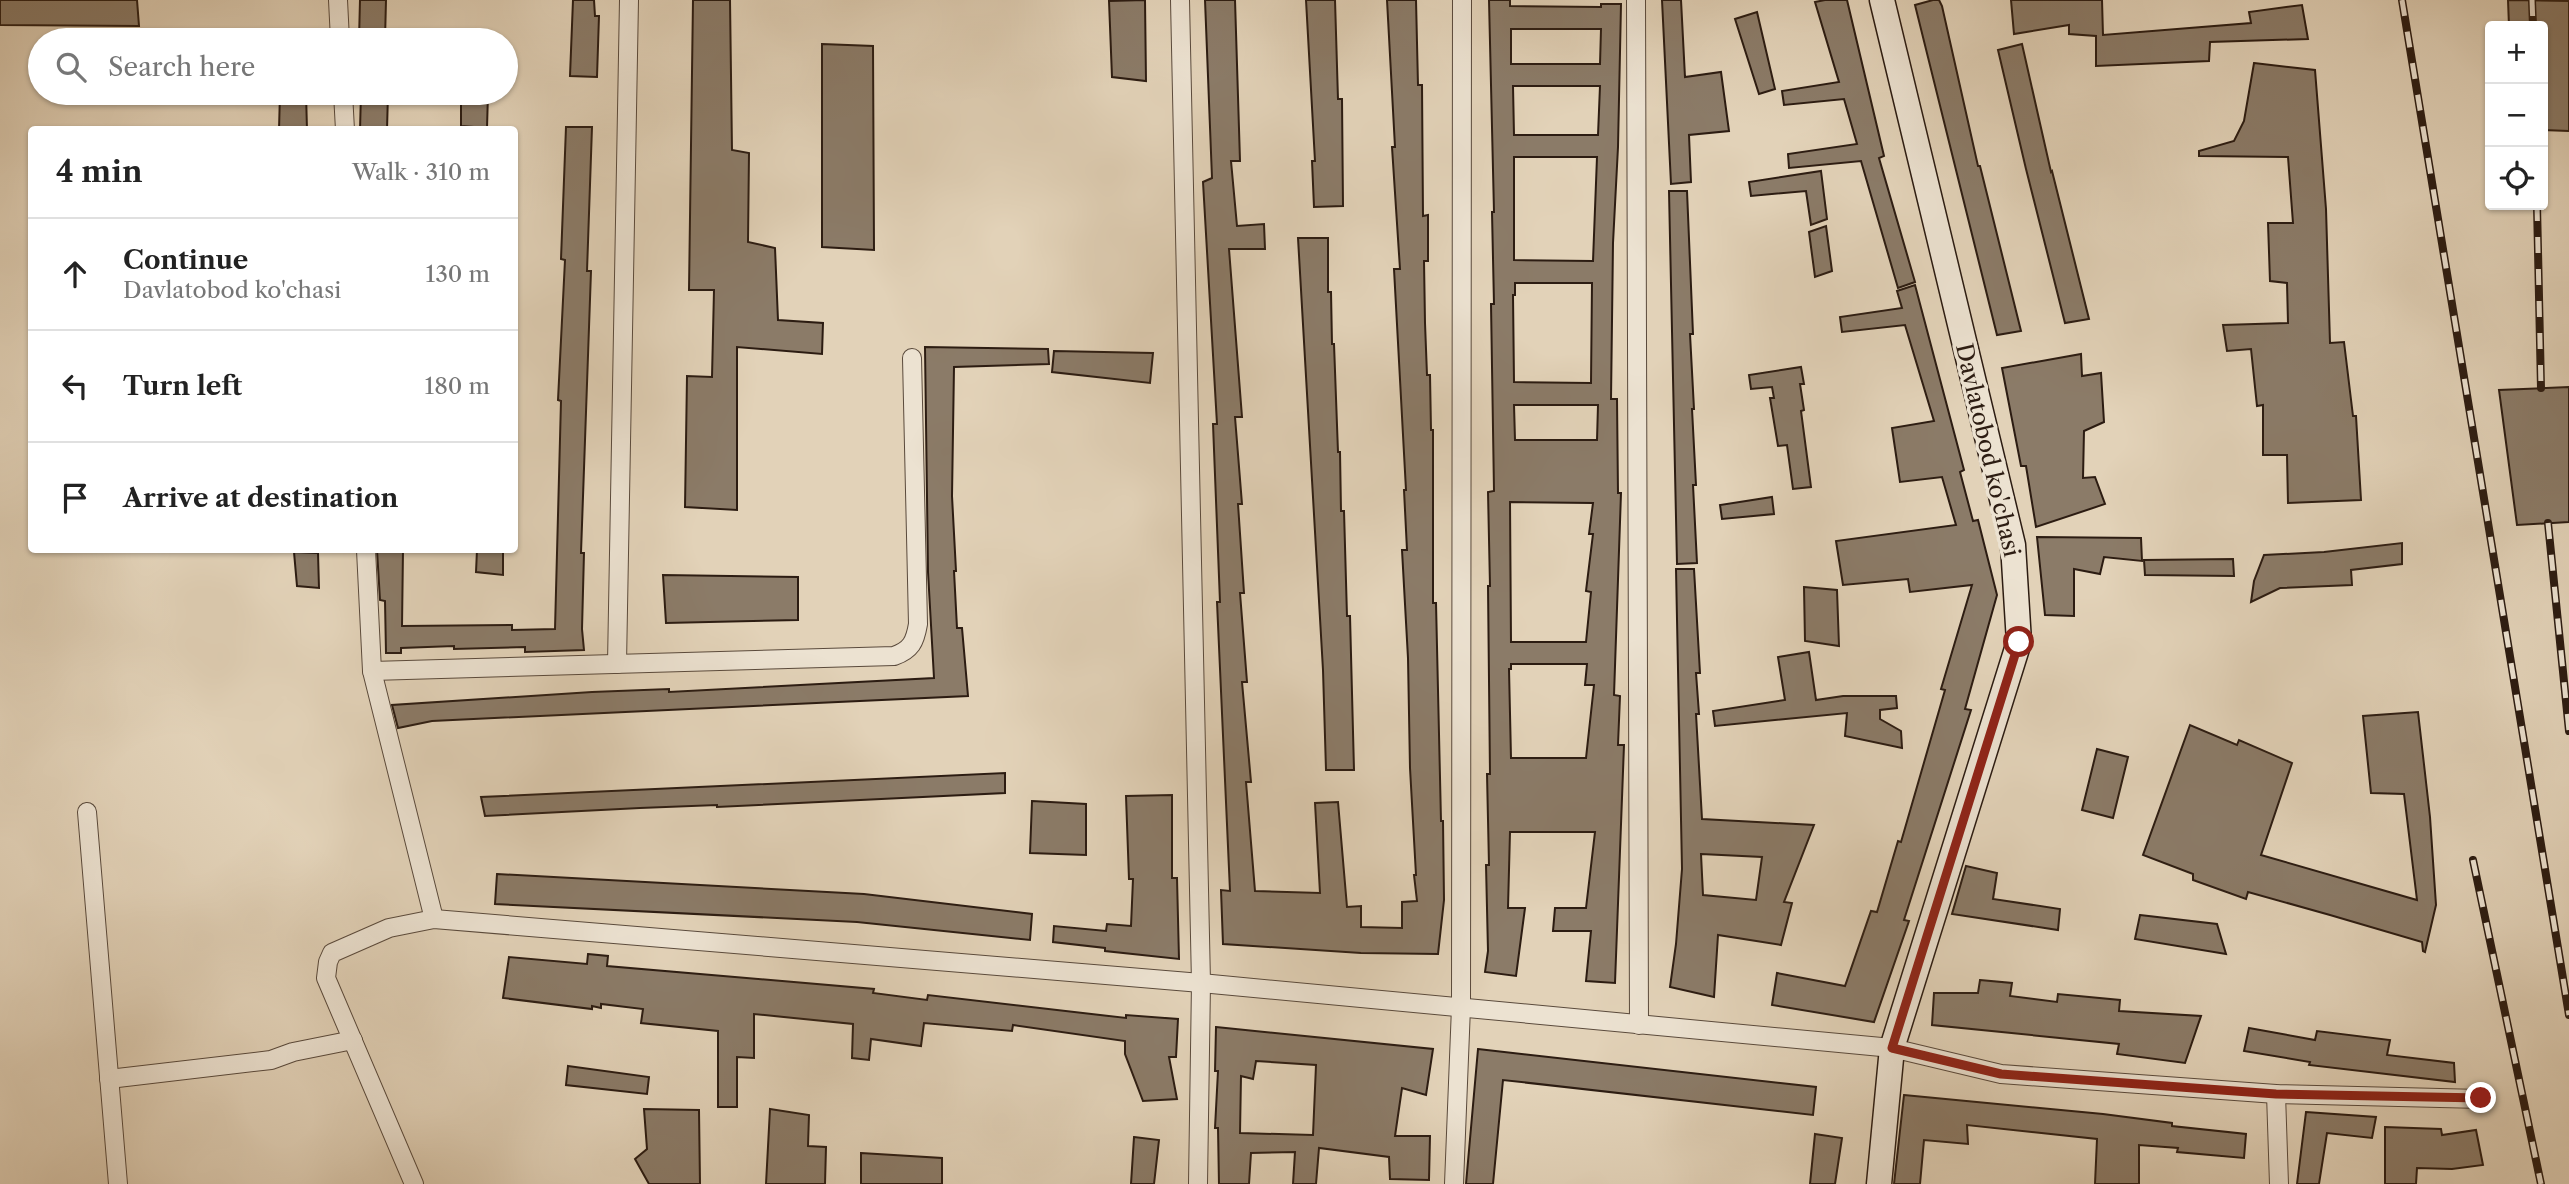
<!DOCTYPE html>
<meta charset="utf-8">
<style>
body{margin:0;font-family:"Libre Caslon Text",serif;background:#f6f6f6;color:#222}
.controls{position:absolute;right:21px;top:21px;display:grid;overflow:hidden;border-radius:7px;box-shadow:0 2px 5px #0004}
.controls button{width:63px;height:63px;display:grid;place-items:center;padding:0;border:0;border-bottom:2px solid #e0e0e0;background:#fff;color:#222;font:35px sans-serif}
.stop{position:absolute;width:21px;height:21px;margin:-16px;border:5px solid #8f2418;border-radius:50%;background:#fff}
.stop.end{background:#8f2418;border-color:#fff;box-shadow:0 2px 7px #0008}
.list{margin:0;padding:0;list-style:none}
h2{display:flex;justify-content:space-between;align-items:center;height:91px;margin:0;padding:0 28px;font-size:30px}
h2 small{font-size:23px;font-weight:400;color:#767676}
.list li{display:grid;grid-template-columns:46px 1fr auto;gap:21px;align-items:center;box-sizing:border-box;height:112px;padding:0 28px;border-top:2px solid #e0e0e0}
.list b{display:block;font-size:26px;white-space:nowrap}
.list p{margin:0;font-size:23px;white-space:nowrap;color:#767676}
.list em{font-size:23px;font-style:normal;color:#767676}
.icon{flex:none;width:38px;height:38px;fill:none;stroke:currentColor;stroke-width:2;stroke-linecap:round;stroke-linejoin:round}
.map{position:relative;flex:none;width:2569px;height:1184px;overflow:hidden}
.search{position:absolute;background:#fff;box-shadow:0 2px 5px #0004;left:28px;top:28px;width:490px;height:77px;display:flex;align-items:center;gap:18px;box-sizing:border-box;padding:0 24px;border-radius:38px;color:#767676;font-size:26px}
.panel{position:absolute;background:#fff;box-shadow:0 2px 5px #0004;left:28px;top:126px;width:490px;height:427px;border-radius:7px}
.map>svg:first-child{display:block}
.building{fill:#8b7b68;stroke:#2c1c12;stroke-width:2;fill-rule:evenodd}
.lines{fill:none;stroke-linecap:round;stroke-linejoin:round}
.street-casing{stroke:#5a4a3c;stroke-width:20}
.secondary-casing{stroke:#2c1c12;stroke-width:27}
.street{stroke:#ece2d1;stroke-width:18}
.secondary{stroke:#ece2d1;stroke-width:24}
.rail-casing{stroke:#2c1c12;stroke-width:8}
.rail{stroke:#ece2d1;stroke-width:5;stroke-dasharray:16;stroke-linecap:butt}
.route{stroke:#8f2418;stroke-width:9}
.labels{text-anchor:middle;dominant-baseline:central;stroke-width:7;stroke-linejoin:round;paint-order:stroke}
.street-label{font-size:23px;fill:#2c1c12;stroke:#ece2d1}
</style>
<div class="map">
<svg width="2569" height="1184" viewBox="0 0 2569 1184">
<rect width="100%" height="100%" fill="#e2d2b8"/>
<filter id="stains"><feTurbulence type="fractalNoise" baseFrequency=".00286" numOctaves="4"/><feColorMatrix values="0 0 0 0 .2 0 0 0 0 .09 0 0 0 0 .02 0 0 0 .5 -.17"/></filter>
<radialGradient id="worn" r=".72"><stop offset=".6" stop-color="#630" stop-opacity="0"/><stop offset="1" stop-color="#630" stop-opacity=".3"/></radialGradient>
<g class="building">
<path d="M0,0H137L139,26L0,25Z"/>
<path d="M360,0H386L385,40H359Z"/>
<path d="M573,0H594L595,16H599L597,77L570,76Z"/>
<path d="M693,0H730L732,150L749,153L748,242L775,248L778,320L823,323L822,354L737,347V510L685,507L687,376L712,377L714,290H689Z"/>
<path d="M1145,0L1146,81L1112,77L1109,1Z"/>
<path d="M1205,0H1235L1240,161H1231L1237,226L1264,224L1265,249H1229L1242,417H1235L1242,504H1238L1244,593H1240L1247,682H1242L1251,782H1246L1255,891L1320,893L1315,803L1338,802L1347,907L1361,906V927L1402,928V902L1417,901L1414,875H1416L1410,768L1408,658L1402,550H1407L1404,490H1406L1394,269H1400L1392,147H1395L1387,0H1416L1418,85H1422L1423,216L1428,215V261H1424L1425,323L1427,375H1430L1431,430H1433V603H1436L1441,821H1443L1444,900L1438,954L1361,953L1223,944L1221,890L1230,891L1217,602H1220L1213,424H1217L1203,182L1212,178Z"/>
<path d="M1306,0H1335L1338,99H1342L1343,206L1314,207L1312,161H1315Z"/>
<path d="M1489,0H1510V6L1601,7V4H1621L1618,147L1613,243L1611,399H1617L1618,493H1621L1614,695L1620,696L1618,745H1624L1615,983L1586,981L1591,931H1553L1555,908H1586L1595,832H1510L1508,908H1525L1516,976L1485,972L1488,951L1486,865H1489L1487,774H1490L1488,586H1490L1488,492L1494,491L1491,304H1494L1492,212H1494ZM1511,29H1601L1600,64H1511ZM1513,86H1600L1598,135H1514ZM1514,157H1597L1593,261L1514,260ZM1515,283H1592L1591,383L1514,382L1513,295H1515ZM1514,405H1598L1597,440H1515ZM1510,502L1593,503L1589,534H1593L1586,591L1591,592L1586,642H1511ZM1511,664H1587L1585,685H1594L1586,758H1511L1509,669H1511Z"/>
<path d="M1662,0H1681L1685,77L1721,72L1729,131L1689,135L1691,182L1671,184Z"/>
<path d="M1825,0H1847L1884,156L1879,158L1915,282L1898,288L1861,161L1789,168L1788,154L1857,144L1844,99L1784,105L1782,91L1839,82L1815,2Z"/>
<path d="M1933,0H1939L1942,6L1978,166H1980L2021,331L1997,335L1915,5Z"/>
<path d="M2011,0H2102L2103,35L2251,23L2249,12L2302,5L2308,39L2210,42L2209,61L2096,66V36L2069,34V25L2014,34Z"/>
<path d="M2508,0L2569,1V131L2543,130V26H2509Z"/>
<path d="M1757,12L1775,89L1759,94L1735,19Z"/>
<path d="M822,44L873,46L874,250L822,247Z"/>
<path d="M2022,44L2051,172L2052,171L2089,319L2065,323L2026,169L1998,50Z"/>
<path d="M2254,63L2315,70L2326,209L2330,343L2344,342L2353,416H2356L2361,500L2288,503L2287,455H2263V405L2257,406L2251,349L2227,351L2223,325L2288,323L2287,283L2270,281L2268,223H2293L2288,157L2199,156V151L2234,141L2244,121Z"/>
<path d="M280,93H306L307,130H279Z"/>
<path d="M361,93H388L387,130H360Z"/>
<path d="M461,93H488L487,128L461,126Z"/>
<path d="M566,127H592L587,271H591L581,553H584L582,629L584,650L525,652V647L454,649V646L401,648V653H386L385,601L380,600L377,550H403L402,626L512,625V630L555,629L561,401L558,400L565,260L561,259Z"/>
<path d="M1821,171L1827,219L1811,225L1806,191L1751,196L1749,182Z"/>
<path d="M1669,191H1687L1693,334H1690L1694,409H1692L1696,485H1693L1697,563L1677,564Z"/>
<path d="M1826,226L1832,271L1815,277L1809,232Z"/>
<path d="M1298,238H1328V292H1331L1332,344H1334L1338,452H1340L1341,511H1344L1347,616H1350L1354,770H1326L1323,670Z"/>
<path d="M1915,285L1964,470L1960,472L1973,521L1978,520L1997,595L1965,709L1971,710L1904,920L1909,921L1874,1022L1772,1005L1777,973L1845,986L1871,911L1877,912L1898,841L1901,842L1945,690L1941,689L1972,585L1910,592L1908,579L1843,585L1836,541L1956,525L1942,477L1900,482L1892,428L1934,421L1905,325L1842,332L1840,317L1902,308L1897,291Z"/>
<path d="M925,347L1048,349L1049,364L954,367L952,496L956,571H954L957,628H962L968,696L432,721L398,728L392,705L592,692L669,689V692L934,678L928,572Z"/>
<path d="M1054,351L1153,353L1150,383L1052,372Z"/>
<path d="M2081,354L2082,376L2101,373L2104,422L2084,431L2083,478L2095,477L2105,504L2036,527L2026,466H2021L2002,368Z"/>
<path d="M1801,367L1804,384H1800L1804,410L1801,411L1811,487L1793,489L1787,445L1778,446L1770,398H1774L1772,387L1751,389L1749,375Z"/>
<path d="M2569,387V522L2517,525L2499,390Z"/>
<path d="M1772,497L1774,514L1722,519L1720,505Z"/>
<path d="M2037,537L2141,538L2142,561L2104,557L2100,574L2074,569V616L2045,615Z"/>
<path d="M2402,543V564L2351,570L2352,585L2280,588L2251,602L2254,581L2264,555L2324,552Z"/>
<path d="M477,550H503V575L476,572Z"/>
<path d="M294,552L318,553L319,588L297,586Z"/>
<path d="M2233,559L2234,576L2145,575L2144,560Z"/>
<path d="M1676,569H1694L1700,673H1696L1699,714H1696L1702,819L1814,825L1784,902L1792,903L1781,945L1718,935L1714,997L1670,987L1676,944L1682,869ZM1701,854L1762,857L1756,900L1703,895Z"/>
<path d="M663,575L798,577V620L666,623Z"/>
<path d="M1804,587L1837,590L1839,646L1805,641Z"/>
<path d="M1809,652L1816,700L1843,696H1896L1897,708L1880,710V719L1901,731L1902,748L1845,736L1847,713L1715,726L1713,711L1785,700L1778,657Z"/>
<path d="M2418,712L2430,817L2436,905L2425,952L2423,951L2422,942L2330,915L2248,892L2246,899L2193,880V874L2143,855L2190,725L2237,745L2239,740L2292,763L2261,855L2417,900L2404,794L2371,793L2363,716Z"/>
<path d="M2097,749L2128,757L2113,818L2082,810Z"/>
<path d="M1005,773V793L717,807V805L640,808L485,816L481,797Z"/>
<path d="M1172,795V878H1177L1179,959L1105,951V948L1053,942L1054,926L1106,931L1107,924L1131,926L1133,879H1129L1126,796Z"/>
<path d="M1032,801L1086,804V855L1030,853Z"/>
<path d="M1966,866L1997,873L1993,899L2060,909L2058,930L1952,914Z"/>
<path d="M497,874L864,894L1032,914L1030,940L857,922L495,904Z"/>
<path d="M2140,915L2217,924L2226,954L2135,939Z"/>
<path d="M588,954L608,956L607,966L874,989L873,993L927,1000L928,995L1126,1018V1015L1178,1019L1176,1057H1169L1177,1099L1143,1101L1125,1054V1041L1013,1025L1012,1031L924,1023L921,1046L871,1039L869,1060L852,1058L853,1024L754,1014V1058L737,1057V1107H718V1031L641,1023L643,1009L601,1004V1008L592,1006V1009L503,998L509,957L587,964Z"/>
<path d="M1980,980L2012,983L2010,996L2057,1002L2058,994L2120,1000L2119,1011L2201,1016L2185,1063L2117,1054L2119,1044L1932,1025L1934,993H1978Z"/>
<path d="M1216,1027L1433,1049L1426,1095L1402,1088L1395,1136H1430L1429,1180L1390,1179L1389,1157L1319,1148L1316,1184H1293L1295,1152L1251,1153L1249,1184H1219L1218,1128H1215L1218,1071H1215ZM1256,1061L1316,1065L1313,1135L1240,1133L1241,1076L1253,1079Z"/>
<path d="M2249,1028L2315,1040L2317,1031L2390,1040L2387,1055L2454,1063L2455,1082L2309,1065L2310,1062L2244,1051Z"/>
<path d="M1478,1049L1816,1087L1813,1115L1503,1080L1493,1184H1466Z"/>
<path d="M568,1066L649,1077L647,1094L566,1085Z"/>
<path d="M1904,1095L2103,1114L2172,1123V1126L2246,1134L2244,1158L2177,1152L2178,1148L2139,1145V1184H2095L2097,1139L1967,1125L1968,1144L1924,1140L1920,1184H1894Z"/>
<path d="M644,1109L699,1110L700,1184H649L635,1159L647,1149Z"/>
<path d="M770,1109L809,1115L808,1146L826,1147L825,1184H766Z"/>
<path d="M2306,1112L2376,1117L2372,1138L2327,1133L2319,1184H2297Z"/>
<path d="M2385,1127L2441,1129L2442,1135L2476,1130L2483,1165L2452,1169L2417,1168L2416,1184H2385Z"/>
<path d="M1815,1134L1842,1138L1835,1184H1810Z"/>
<path d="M1134,1137L1159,1140L1154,1184H1131Z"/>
<path d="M861,1153L942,1158V1184H861Z"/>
</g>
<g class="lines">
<g class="street-casing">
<g id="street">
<path d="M338,0L340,40"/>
<path d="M1180,0L1201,983L1198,1184"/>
<path d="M1636,0L1639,1025"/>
<path d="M343,93L345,130"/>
<path d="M366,550L372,671L434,919"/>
<path d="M617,664L629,0"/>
<path d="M372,671L894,656C911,650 915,642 918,624L912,358"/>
<path d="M87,812L118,1184"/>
<path d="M109,1079L271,1060L293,1052L353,1040"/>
<path d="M2276,1094L2279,1184"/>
<path d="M414,1184L326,978L328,962L332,953L389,928L434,919L1201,983L1892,1048L2001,1074L2276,1094L2481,1099"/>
<path d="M1454,1184L1461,1007L1462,0"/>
</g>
</g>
<g class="secondary-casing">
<path id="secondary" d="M1879,1184L1892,1048L2019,642L2013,545L1882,0"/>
</g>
<use href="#street" class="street"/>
<use href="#secondary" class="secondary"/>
<g class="rail-casing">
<g id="rail">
<path d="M2402,0L2569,1015"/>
<path d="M2532,0L2533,26"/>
<path d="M2537,205L2541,388"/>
<path d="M2548,523L2569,731"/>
<path d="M2473,860L2541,1184"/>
</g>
</g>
<use href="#rail" class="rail"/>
</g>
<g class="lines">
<path class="route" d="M2019,642L1892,1048L2001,1074L2276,1094L2481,1098"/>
</g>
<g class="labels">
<g class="street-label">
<text transform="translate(1988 450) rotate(77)">Davlatobod ko'chasi</text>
</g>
</g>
<rect width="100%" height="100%" filter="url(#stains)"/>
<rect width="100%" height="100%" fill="url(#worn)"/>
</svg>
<div class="controls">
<button>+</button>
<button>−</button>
<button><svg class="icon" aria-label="locate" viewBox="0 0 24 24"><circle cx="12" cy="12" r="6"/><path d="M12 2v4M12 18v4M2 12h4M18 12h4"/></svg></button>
</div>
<div class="stop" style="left:2019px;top:642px"></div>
<div class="stop end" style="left:2481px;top:1098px"></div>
<div class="search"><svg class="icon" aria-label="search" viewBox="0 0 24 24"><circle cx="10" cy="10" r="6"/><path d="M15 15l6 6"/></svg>Search here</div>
<section class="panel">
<h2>4 min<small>Walk · 310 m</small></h2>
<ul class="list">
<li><svg class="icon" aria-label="ahead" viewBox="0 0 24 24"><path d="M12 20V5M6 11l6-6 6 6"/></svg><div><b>Continue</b><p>Davlatobod ko'chasi</p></div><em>130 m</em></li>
<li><svg class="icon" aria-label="left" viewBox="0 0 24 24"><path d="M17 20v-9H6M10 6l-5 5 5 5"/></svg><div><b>Turn left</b></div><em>180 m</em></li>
<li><svg class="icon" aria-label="arrive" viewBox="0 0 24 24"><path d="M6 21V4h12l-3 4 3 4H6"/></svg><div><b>Arrive at destination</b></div></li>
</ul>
</section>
</div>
